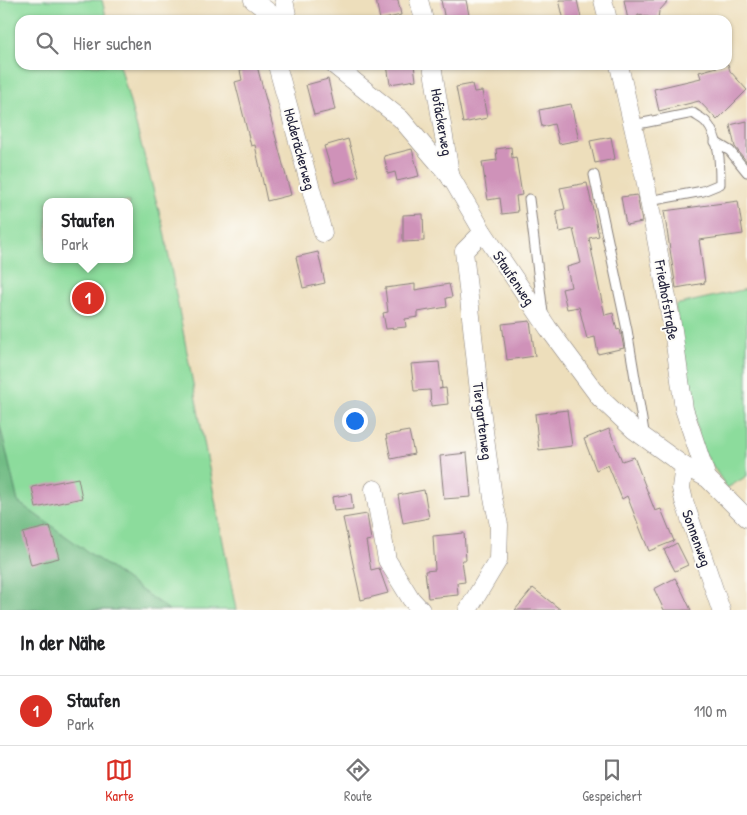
<!DOCTYPE html>
<html lang="de">
<meta charset="utf-8">
<style>
body{margin:0;font-family:"Patrick Hand",sans-serif;background:#f6f6f6;color:#202124}
.you{position:absolute;left:354px;top:420px;width:18px;height:18px;margin:-12px;border:4px solid #fff;border-radius:50%;background:#1a73e8;box-shadow:0 0 0 8px #1a73e833}
.badge{display:grid;place-items:center;width:32px;height:32px;border-radius:50%;background:#d93025;color:#fff;font-size:16px;font-weight:700}
.pin{position:absolute;translate:-50% -50%;border:2px solid #fff;box-shadow:0 1px 5px #0006}
.popup{position:absolute;left:43px;top:198px;width:90px;height:65px;box-sizing:border-box;display:grid;place-content:center;border-radius:10px;background:#fff;filter:drop-shadow(0 1px 4px #0005);font-size:16px;white-space:nowrap;color:#757577}
.popup b{font-size:19px;color:#202124}
.popup::after{content:'';position:absolute;left:50%;top:100%;margin-left:-10px;border:10px solid transparent;border-top-color:#fff}
.list{margin:0;padding:0;list-style:none}
h2{display:flex;justify-content:space-between;align-items:center;height:65px;margin:0;padding:0 20px;font-size:21px}
h2 small{font-size:16px;font-weight:400;color:#757577}
.list li{display:grid;grid-template-columns:32px 1fr auto;gap:15px;align-items:center;box-sizing:border-box;height:70px;padding:0 20px;border-top:1px solid #e0e0e0}
.list b{display:block;font-size:19px;white-space:nowrap}
.list p{margin:0;font-size:16px;white-space:nowrap;color:#757577}
.list em{font-size:16px;font-style:normal;color:#757577}
.icon{flex:none;width:28px;height:28px;fill:none;stroke:currentColor;stroke-width:2;stroke-linecap:round;stroke-linejoin:round}
.map{position:relative;flex:none;width:747px;height:610px;overflow:hidden}
.search{position:absolute;background:#fff;box-shadow:0 1px 4px #0004;left:15px;right:15px;top:15px;height:55px;display:flex;align-items:center;gap:12px;box-sizing:border-box;padding:0 18px;border-radius:15px;color:#757577;font-size:19px}
.sheet{height:135px;background:#fff}
nav{display:flex;justify-content:space-around;align-items:center;box-sizing:border-box;height:70px;border-top:1px solid #e0e0e0;background:#fff;font-size:14px;color:#757577}
nav a{display:grid;justify-items:center;gap:2px}
nav .on{color:#d93025}
.map>svg:first-child{display:block}
.green{fill:#8cdc9c;stroke:#577f6c;fill-rule:evenodd}
.forest{fill:#71bc84;stroke:#4a6f60}
.building{fill:#cf92b9}
.lines{fill:none;stroke-linecap:round;stroke-linejoin:round}
.lane-casing{stroke:#88807b;stroke-width:11}
.street-casing{stroke:#88807b;stroke-width:19}
.lane{stroke:#fff;stroke-width:9}
.street{stroke:#fff;stroke-width:18}
.labels{text-anchor:middle;dominant-baseline:central;stroke-width:4;stroke-linejoin:round;paint-order:stroke}
.street-label{font-size:15px;fill:#22223b;stroke:#fdfcf7}
</style>
<div class="map">
<svg width="747" height="610" viewBox="0 0 747 610">
<rect width="100%" height="100%" fill="#fdfcf7"/>
<filter id="ink" filterUnits="userSpaceOnUse"><feTurbulence type="fractalNoise" baseFrequency=".02" numOctaves="2"/><feDisplacementMap in="SourceGraphic" scale="10" xChannelSelector="R" yChannelSelector="G"/><feConvolveMatrix kernelMatrix="1 2 1 2 8 2 1 2 1" color-interpolation-filters="sRGB"/></filter>
<filter id="wash" filterUnits="userSpaceOnUse"><feTurbulence type="fractalNoise" baseFrequency=".0096" numOctaves="4" result="noise"/><feDisplacementMap in="SourceGraphic" scale="20" xChannelSelector="R" yChannelSelector="G"/><feGaussianBlur stdDeviation="1.12" result="paint"/><feColorMatrix in="noise" values="0 0 0 0 0 0 0 0 0 0 0 0 0 0 0 0 0 1.4 0 .05"/><feComposite in="paint" operator="in"/></filter>
<g filter="url(#wash)">
<rect width="100%" height="100%" fill="#eddebb"/>
<g class="green">
<path d="M0,0H102L107,20H20V65H120L163,226L236,610H0ZM47,202H129V259H47Z"/>
<path d="M747,289V476L727,488L700,446L675,305Z"/>
</g>
<path class="forest" d="M0,425L18,502L169,610H0Z"/>
<g id="blocks">
<g class="building">
<path d="M376,0H398L401,15L380,20Z"/>
<path d="M441,0H466L470,20H445Z"/>
<path d="M559,0H577L581,18L564,20Z"/>
<path d="M624,0H669L659,11L658,19L638,15L637,20H628Z"/>
<path d="M728,64L730,71L747,90L717,120L699,101L659,111L654,89L701,78L699,72Z"/>
<path d="M387,65H414L416,80L390,84Z"/>
<path d="M257,66L291,195L267,201L255,145L251,146L235,82L242,80L240,70Z"/>
<path d="M328,79L335,110L314,115L306,85Z"/>
<path d="M472,84L474,92L482,91L487,118L463,123L456,87Z"/>
<path d="M571,104L579,140L559,144L554,124L542,127L539,110Z"/>
<path d="M747,121V162L735,147L730,125Z"/>
<path d="M611,137L615,159L595,163L590,141Z"/>
<path d="M348,139L359,176L335,183L324,146Z"/>
<path d="M511,147L512,158L516,157L522,195L516,196L518,212L502,214L500,198L488,200L482,162L497,160L496,149Z"/>
<path d="M412,149L419,176L397,181L395,172L388,174L384,156Z"/>
<path d="M587,183L599,236L589,238L602,302L605,315L613,313L617,330L620,329L624,348L598,354L595,337L587,339L579,307L567,309L562,289L571,287L567,267L581,263L573,229L560,232L556,211L565,209L560,188Z"/>
<path d="M637,195L642,222L626,225L621,197Z"/>
<path d="M738,201L743,234L699,240L705,283L676,288L664,211Z"/>
<path d="M423,214L424,241L403,242V215Z"/>
<path d="M318,252L325,283L303,288L296,257Z"/>
<path d="M415,284V290L449,284L452,297L446,298L447,307L418,312V317L405,319L406,327L386,329L383,313L388,312L385,288Z"/>
<path d="M530,321L535,356L507,360L502,324Z"/>
<path d="M439,362L442,388L439,389L446,388L448,404L431,406L430,390L414,391L411,364Z"/>
<path d="M567,410L572,446L539,450L535,414Z"/>
<path d="M609,429L622,461L634,457L655,511L661,509L674,541L649,551L627,496L622,499L608,465L596,470L584,439Z"/>
<path d="M409,431L414,454L391,459L386,435Z"/>
<path d="M467,453L471,497L444,499L440,456Z"/>
<path d="M78,478L82,498L36,508L32,487Z"/>
<path d="M424,490L429,518L403,523L398,495Z"/>
<path d="M351,494L353,509L334,511L332,497Z"/>
<path d="M367,514L371,540L366,541L371,570L379,568L388,593L361,600L343,518Z"/>
<path d="M50,526L59,558L31,565L23,533Z"/>
<path d="M464,533L466,560H462L465,582L457,583L458,595L428,598L425,571L435,570L433,536Z"/>
<path d="M677,543L688,565L675,571L664,550Z"/>
<path d="M675,578L682,591L691,610H664L654,589Z"/>
<path d="M533,588L561,610H515Z"/>
</g>
</g>
</g>
<g filter="url(#ink)">
<use href="#blocks" fill-opacity="0" stroke="#88807b" stroke-width="1"/>
<g class="lines">
<g class="lane-casing">
<g id="lane">
<path d="M633,125L693,113C697,116 703,119 706,122C720,138 720,164 720,184L703,191L649,201"/>
<path d="M715,142L730,151L747,172"/>
<path d="M594,175L627,330L645,438"/>
<path d="M529,199L543,313"/>
</g>
</g>
<g class="street-casing">
<g id="street">
<path d="M253,0L279,20"/>
<path d="M284,0L288,20"/>
<path d="M419,0L424,20"/>
<path d="M603,0L608,20"/>
<path d="M277,65L323,233"/>
<path d="M334,65L401,119L452,179L483,232L548,328L600,398L634,430L684,466L707,478"/>
<path d="M432,65L451,179"/>
<path d="M619,65L645,179L673,330L684,409L707,478L747,518"/>
<path d="M684,466L681,488L684,501L721,610"/>
<path d="M374,489L387,560L411,599L421,610"/>
<path d="M468,610L498,560L499,525L493,498L480,401L464,251L483,232"/>
</g>
</g>
<use href="#lane" class="lane"/>
<use href="#street" class="street"/>
</g>
</g>
<g class="labels">
<g class="street-label">
<text transform="translate(442 122) rotate(80)">Hofäckerweg</text>
<text transform="translate(300 149) rotate(75)">Holderäckerweg</text>
<text transform="translate(514 278) rotate(56)">Staufenweg</text>
<text transform="translate(667 300) rotate(80)">Friedhofstraße</text>
<text transform="translate(483 421) rotate(83)">Tiergartenweg</text>
<text transform="translate(697 538) rotate(70)">Sonnenweg</text>
</g>
</g>
</svg>
<div class="you"></div>
<div class="pin badge" style="left:88px;top:298px">1</div>
<div class="popup"><b>Staufen</b>Park</div>
<div class="search"><svg class="icon" aria-label="search" viewBox="0 0 24 24"><circle cx="10" cy="10" r="6"/><path d="M15 15l6 6"/></svg>Hier suchen</div>
</div>
<section class="sheet">
<h2>In der Nähe<small></small></h2>
<ul class="list">
<li><span class="badge">1</span><div><b>Staufen</b><p>Park</p></div><em>110 m</em></li>
</ul>
</section>
<nav>
<a class="on"><svg class="icon" aria-label="map" viewBox="0 0 24 24"><path d="M3 6l6-2 6 2 6-2v14l-6 2-6-2-6 2zM9 4v14M15 6v14"/></svg>Karte</a>
<a><svg class="icon" aria-label="directions" viewBox="0 0 24 24"><path d="M12 3l9 9-9 9-9-9zM9 14v-3h6M13 9l2 2-2 2"/></svg>Route</a>
<a><svg class="icon" aria-label="saved" viewBox="0 0 24 24"><path d="M7 4h10v16l-5-4-5 4z"/></svg>Gespeichert</a>
</nav>
